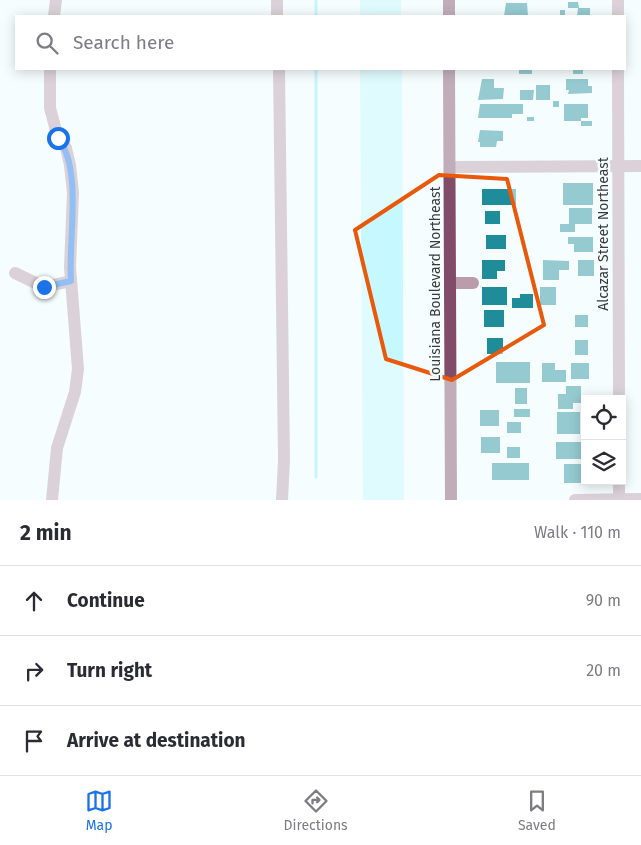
<!DOCTYPE html>
<meta charset="utf-8">
<style>
body{margin:0;font-family:"Fira Sans",sans-serif;background:#f2f2f3;color:#2b2b33}
.controls{position:absolute;right:15px;bottom:15px;display:grid;overflow:hidden;border-radius:0px;box-shadow:0 2px 12px #0003}
.controls button{width:45px;height:45px;display:grid;place-items:center;padding:0;border:0;border-bottom:1px solid #e1e1e2;background:#fff;color:#2b2b33;font:25px sans-serif}
.stop{position:absolute;width:15px;height:15px;margin:-11px;border:4px solid #1a73e8;border-radius:50%;background:#fff}
.stop.end{background:#1a73e8;border-color:#fff;box-shadow:0 1px 5px #0008}
.list{margin:0;padding:0;list-style:none}
h2{display:flex;justify-content:space-between;align-items:center;height:65px;margin:0;padding:0 20px;font-size:21px}
h2 small{font-size:16px;font-weight:400;color:#7c7c81}
.list li{display:grid;grid-template-columns:32px 1fr auto;gap:15px;align-items:center;box-sizing:border-box;height:70px;padding:0 20px;border-top:1px solid #e1e1e2}
.list b{display:block;font-size:19px;white-space:nowrap}
.list em{font-size:16px;font-style:normal;color:#7c7c81}
.icon{flex:none;width:28px;height:28px;fill:none;stroke:currentColor;stroke-width:2;stroke-linecap:round;stroke-linejoin:round}
.map{position:relative;flex:none;width:641px;height:500px;overflow:hidden}
.search{position:absolute;background:#fff;box-shadow:0 2px 12px #0003;left:15px;right:15px;top:15px;height:55px;display:flex;align-items:center;gap:12px;box-sizing:border-box;padding:0 18px;border-radius:0px;color:#7c7c81;font-size:19px}
.sheet{height:275px;background:#fff}
nav{display:flex;justify-content:space-around;align-items:center;box-sizing:border-box;height:70px;border-top:1px solid #e1e1e2;background:#fff;font-size:14px;color:#7c7c81}
nav a{display:grid;justify-items:center;gap:2px}
nav .on{color:#1a73e8}
.map>svg:first-child{display:block}
.green{fill:#c6f8ff}
.lines{fill:none;stroke-linecap:round;stroke-linejoin:round}
.stream{stroke:#8ceefb;stroke-width:3}
.building{fill:#1e8d99}
.minor{stroke:#bb9caa;stroke-width:12}
.major{stroke:#814c68;stroke-width:12}
.route{stroke:#1a73e8;stroke-width:6}
.marked{fill:none;stroke:#e8590c;stroke-width:4;stroke-linejoin:round}
.labels{text-anchor:middle;dominant-baseline:central;stroke-width:5;stroke-linejoin:round;paint-order:stroke}
.street-label{font-size:14px;fill:#353a3b;stroke:#f6fdfe}
</style>
<div class="map">
<svg width="641" height="500" viewBox="0 0 641 500">
<rect width="100%" height="100%" fill="#f6fdfe"/>
<g class="green">
<rect x="360" y="0" width="41" height="16"/>
<path d="M360,69H402L404,500H363Z"/>
</g>
<g class="lines">
<g class="stream">
<path d="M316,0V16"/>
<path d="M316,69V477"/>
</g>
</g>
<g class="building">
<path d="M568,2H578L579,8H590V16H577L578,8H568Z"/>
<path d="M506,3H527L528,16H504Z"/>
<rect x="560" y="10" width="5" height="6"/>
<rect x="519" y="69" width="13" height="5"/>
<rect x="573" y="69" width="10" height="5"/>
<path d="M482,79H494V88H504L503,99L478,100Z"/>
<path d="M566,79H588V86H592V93L568,94L569,90H566Z"/>
<rect x="536" y="85" width="14" height="15"/>
<path d="M520,90H534L533,100H520Z"/>
<rect x="553" y="101" width="6" height="6"/>
<path d="M480,104H523V114H512V118H478Z"/>
<path d="M564,104H588V118H581V121H564Z"/>
<rect x="527" y="117" width="7" height="4"/>
<rect x="581" y="121" width="11" height="5"/>
<path d="M480,130L503,131V141H497L496,147H480V142H478Z"/>
<rect x="563" y="183" width="30" height="22"/>
<rect x="482" y="189" width="34" height="16"/>
<path d="M569,208H592V224H575V232H560V224H569Z"/>
<rect x="485" y="211" width="15" height="13"/>
<rect x="486" y="235" width="20" height="14"/>
<path d="M568,237H593V252H574V244H568Z"/>
<path d="M482,260H505V271H497V279H482Z"/>
<path d="M543,260L569,261V270H559V280H543Z"/>
<rect x="578" y="260" width="16" height="16"/>
<rect x="482" y="287" width="25" height="18"/>
<rect x="540" y="287" width="16" height="18"/>
<path d="M520,294H533V308H512V298H520Z"/>
<rect x="484" y="310" width="20" height="17"/>
<rect x="575" y="315" width="13" height="12"/>
<rect x="487" y="338" width="16" height="16"/>
<rect x="575" y="340" width="13" height="15"/>
<rect x="496" y="362" width="34" height="21"/>
<path d="M542,363H555V370H566V382H542Z"/>
<rect x="571" y="363" width="18" height="16"/>
<path d="M566,386H581V403H573V409H558V394H566Z"/>
<rect x="515" y="388" width="12" height="16"/>
<rect x="514" y="409" width="16" height="8"/>
<rect x="480" y="410" width="19" height="16"/>
<rect x="557" y="412" width="23" height="22"/>
<rect x="507" y="422" width="14" height="11"/>
<rect x="481" y="437" width="19" height="16"/>
<rect x="556" y="442" width="29" height="17"/>
<rect x="507" y="447" width="13" height="11"/>
<rect x="492" y="463" width="37" height="17"/>
<path d="M564,464H585V481H597V483H564Z"/>
</g>
<g class="lines">
<g class="minor">
<path d="M277,0V16"/>
<path d="M618,0V16"/>
<path d="M54,16L56,0"/>
<path d="M50,69V108L58,138L66,148L70,165L73,193L70,267L78,369L75,392L57,448L52,500"/>
<path d="M279,69L284,460L282,500"/>
<path d="M618,69L619,399"/>
<path d="M450,167L641,166"/>
<path d="M15,273L44,287L71,281"/>
<path d="M450,283H473"/>
<path d="M575,500L641,499"/>
<path d="M619,500V481"/>
</g>
<g class="major">
<path d="M449,0V16"/>
<path d="M449,69L451,500"/>
</g>
</g>
<g class="lines">
<path class="route" d="M44,287L71,281C68,240 83,169 58,138"/>
</g>
<path d="M0 0H641V500H0ZM439,175L507,179L544,325L452,380L386,359L355,230Z" fill="#f6fdfe" fill-opacity=".55" fill-rule="evenodd"/>
<path class="marked" d="M439,175L507,179L544,325L452,380L386,359L355,230Z"/>
<g class="labels">
<g class="street-label">
<text transform="translate(603 234) rotate(-90)">Alcazar Street Northeast</text>
<text transform="translate(435 284) rotate(-90)">Louisiana Boulevard Northeast</text>
</g>
</g>
</svg>
<div class="controls">
<button><svg class="icon" aria-label="locate" viewBox="0 0 24 24"><circle cx="12" cy="12" r="6"/><path d="M12 2v4M12 18v4M2 12h4M18 12h4"/></svg></button>
<button><svg class="icon" aria-label="layers" viewBox="0 0 24 24"><path d="M12 4l9 5-9 5-9-5zM3 14l9 5 9-5"/></svg></button>
</div>
<div class="stop" style="left:58px;top:138px"></div>
<div class="stop end" style="left:44px;top:287px"></div>
<div class="search"><svg class="icon" aria-label="search" viewBox="0 0 24 24"><circle cx="10" cy="10" r="6"/><path d="M15 15l6 6"/></svg>Search here</div>
</div>
<section class="sheet">
<h2>2 min<small>Walk · 110 m</small></h2>
<ul class="list">
<li><svg class="icon" aria-label="ahead" viewBox="0 0 24 24"><path d="M12 20V5M6 11l6-6 6 6"/></svg><div><b>Continue</b></div><em>90 m</em></li>
<li><svg class="icon" aria-label="right" viewBox="0 0 24 24"><path d="M7 20v-9h11M14 6l5 5-5 5"/></svg><div><b>Turn right</b></div><em>20 m</em></li>
<li><svg class="icon" aria-label="arrive" viewBox="0 0 24 24"><path d="M6 21V4h12l-3 4 3 4H6"/></svg><div><b>Arrive at destination</b></div></li>
</ul>
</section>
<nav>
<a class="on"><svg class="icon" aria-label="map" viewBox="0 0 24 24"><path d="M3 6l6-2 6 2 6-2v14l-6 2-6-2-6 2zM9 4v14M15 6v14"/></svg>Map</a>
<a><svg class="icon" aria-label="directions" viewBox="0 0 24 24"><path d="M12 3l9 9-9 9-9-9zM9 14v-3h6M13 9l2 2-2 2"/></svg>Directions</a>
<a><svg class="icon" aria-label="saved" viewBox="0 0 24 24"><path d="M7 4h10v16l-5-4-5 4z"/></svg>Saved</a>
</nav>
